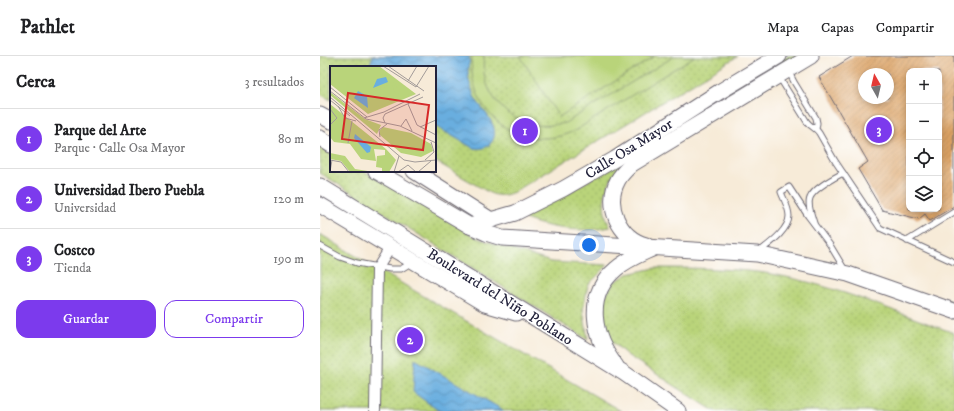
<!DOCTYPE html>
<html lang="es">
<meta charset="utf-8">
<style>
body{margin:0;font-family:"IM FELL DW Pica",serif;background:#f6f6f6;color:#202124}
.controls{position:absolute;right:12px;top:12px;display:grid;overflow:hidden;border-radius:8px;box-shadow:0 2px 6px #0003}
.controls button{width:36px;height:36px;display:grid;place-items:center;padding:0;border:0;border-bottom:1px solid #e0e0e0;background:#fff;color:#202124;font:20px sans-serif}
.compass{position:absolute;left:538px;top:12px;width:36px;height:36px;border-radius:50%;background:#fff;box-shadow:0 2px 6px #0003;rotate:352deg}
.you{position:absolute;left:269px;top:189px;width:14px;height:14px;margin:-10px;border:3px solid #fff;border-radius:50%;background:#1a73e8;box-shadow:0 0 0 6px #1a73e833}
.badge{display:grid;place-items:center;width:26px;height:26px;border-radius:50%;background:#7c3aed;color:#fff;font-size:13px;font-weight:700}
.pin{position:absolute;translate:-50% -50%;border:2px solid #fff;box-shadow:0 1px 4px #0006}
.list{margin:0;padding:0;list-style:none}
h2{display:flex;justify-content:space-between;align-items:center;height:52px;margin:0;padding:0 16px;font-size:17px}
h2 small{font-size:13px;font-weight:400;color:#757577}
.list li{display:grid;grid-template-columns:26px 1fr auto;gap:12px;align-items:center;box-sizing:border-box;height:60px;padding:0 16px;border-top:1px solid #e0e0e0}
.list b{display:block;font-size:15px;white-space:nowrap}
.list p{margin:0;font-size:13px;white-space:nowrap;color:#757577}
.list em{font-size:13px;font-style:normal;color:#757577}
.actions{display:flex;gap:8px;padding:12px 16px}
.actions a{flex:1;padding:9px 0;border:1px solid #7c3aed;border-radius:12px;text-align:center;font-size:14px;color:#7c3aed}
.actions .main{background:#7c3aed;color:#fff}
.icon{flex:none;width:22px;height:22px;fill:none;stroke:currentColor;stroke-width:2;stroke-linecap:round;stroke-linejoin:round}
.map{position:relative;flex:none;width:634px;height:355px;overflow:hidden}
header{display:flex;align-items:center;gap:24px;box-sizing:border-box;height:56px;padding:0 20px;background:#fff;border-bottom:1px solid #e0e0e0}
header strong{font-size:19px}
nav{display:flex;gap:22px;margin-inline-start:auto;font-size:14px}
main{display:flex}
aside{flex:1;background:#fff}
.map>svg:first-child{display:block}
.grass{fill:url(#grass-dots);stroke:#6e7b5a}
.pitch{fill:#b9d47a;stroke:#6e7b5a}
.water{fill:url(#water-waves);stroke:#46688d}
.building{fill:url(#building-hatch);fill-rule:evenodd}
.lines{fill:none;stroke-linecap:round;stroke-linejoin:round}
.lane-casing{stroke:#6d6872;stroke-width:7}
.street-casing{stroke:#6d6872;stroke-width:12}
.secondary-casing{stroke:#6d6872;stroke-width:17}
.lane{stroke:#fff;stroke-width:5}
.street{stroke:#fff;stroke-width:10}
.secondary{stroke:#fff;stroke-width:15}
.labels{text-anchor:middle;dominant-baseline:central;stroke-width:3;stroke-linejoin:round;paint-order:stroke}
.street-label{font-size:15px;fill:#22223b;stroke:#fff}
.inset-road{fill:none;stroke:#a29b99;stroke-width:1}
.view{fill:#d62828;fill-opacity:0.15;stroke:#d62828;stroke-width:2}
.inset-edge{fill:none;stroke:#22223b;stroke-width:2}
</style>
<header>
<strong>Pathlet</strong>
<nav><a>Mapa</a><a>Capas</a><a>Compartir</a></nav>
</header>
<main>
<aside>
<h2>Cerca<small>3 resultados</small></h2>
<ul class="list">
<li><span class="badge">1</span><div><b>Parque del Arte</b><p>Parque · Calle Osa Mayor</p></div><em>80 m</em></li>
<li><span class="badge">2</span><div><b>Universidad Ibero Puebla</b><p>Universidad</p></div><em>120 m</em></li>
<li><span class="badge">3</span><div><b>Costco</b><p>Tienda</p></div><em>190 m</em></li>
</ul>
<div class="actions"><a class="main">Guardar</a><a>Compartir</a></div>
</aside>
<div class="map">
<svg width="634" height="355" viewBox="0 0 634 355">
<defs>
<pattern id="grass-dots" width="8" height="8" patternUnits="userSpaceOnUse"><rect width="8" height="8" fill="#b9d47a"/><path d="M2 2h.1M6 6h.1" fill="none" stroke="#9fb66a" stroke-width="1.8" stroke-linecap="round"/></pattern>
<pattern id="water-waves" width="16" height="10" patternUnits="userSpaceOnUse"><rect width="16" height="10" fill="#69aedf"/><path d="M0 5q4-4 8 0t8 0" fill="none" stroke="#568db6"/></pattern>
<pattern id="building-hatch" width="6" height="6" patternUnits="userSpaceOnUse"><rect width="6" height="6" fill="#dca263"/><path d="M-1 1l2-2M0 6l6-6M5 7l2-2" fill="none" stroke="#b28453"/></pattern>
</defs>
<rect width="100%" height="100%" fill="#fff"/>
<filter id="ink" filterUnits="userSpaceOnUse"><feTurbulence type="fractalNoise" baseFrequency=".025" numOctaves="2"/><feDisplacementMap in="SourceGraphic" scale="8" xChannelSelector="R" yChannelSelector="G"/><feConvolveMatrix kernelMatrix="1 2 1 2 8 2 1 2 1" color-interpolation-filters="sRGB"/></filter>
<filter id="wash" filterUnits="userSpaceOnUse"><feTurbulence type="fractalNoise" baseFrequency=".012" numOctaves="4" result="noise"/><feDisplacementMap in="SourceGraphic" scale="16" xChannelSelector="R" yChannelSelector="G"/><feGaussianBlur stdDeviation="0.9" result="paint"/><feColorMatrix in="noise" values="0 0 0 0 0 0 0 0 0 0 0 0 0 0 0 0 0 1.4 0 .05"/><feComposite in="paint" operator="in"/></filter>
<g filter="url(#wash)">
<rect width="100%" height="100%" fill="#f7ebd8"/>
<g class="grass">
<path d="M0,0H418L194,136C185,140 177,141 168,136L115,105V11H11V44L0,38Z"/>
<path d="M468,0H482L297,113C285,132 279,149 290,171C263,177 231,173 205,163L204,155L250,136Z"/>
<path d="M0,89L11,96V115H44L157,182L231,206L288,209L268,229L263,254L268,284L0,117Z"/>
<path d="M0,178L57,213L301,355H0Z"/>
<path d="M335,212C369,212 403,212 438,216C505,225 570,254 634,277V355H394L307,299L290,284L284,268V247L286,239L294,226L308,218Z"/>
</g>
<g class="pitch">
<path d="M152,0H164C159,30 182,62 211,68C223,71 234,69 245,67L355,0H375L256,74C246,79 235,82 223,82C180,83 147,43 152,0Z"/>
<path d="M200,0H335L239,61Z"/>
</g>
<g class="water">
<path d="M53,0H149C151,5 148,9 148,15C148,20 149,26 151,30C152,34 153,38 155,42C162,54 184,73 170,88C165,93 159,93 153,92L115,70V11H49Z"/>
<path d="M95,303L185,355H119L93,336Z"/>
</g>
<g id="blocks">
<path class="building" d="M533,0H634V150L610,165L605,158L599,163L562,154L538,113L548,106L499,21ZM589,15H619V153H589ZM544,18H568V42H544Z"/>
</g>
</g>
<g filter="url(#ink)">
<use href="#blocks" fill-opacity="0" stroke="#6d6872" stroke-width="1"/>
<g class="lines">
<g class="lane-casing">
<g id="lane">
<path d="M469,16L474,26L496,62L497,67L496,73"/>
<path d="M459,21L487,66C491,71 496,72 499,77L515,105L560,172L634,206"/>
<path d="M494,167C492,160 487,149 490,142C494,132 514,122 523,117"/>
<path d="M587,185L634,156"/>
<path d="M0,190L20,201L37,207L70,213H81L91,207"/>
<path d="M439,196C449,188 469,174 469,160C469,152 464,144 461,136L469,131L488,160L510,189L525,214"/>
</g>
</g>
<g class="street-casing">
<path id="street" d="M55,355L57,213L70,192"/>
</g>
<g class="secondary-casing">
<g id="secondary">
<path d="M0,59L11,65"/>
<path d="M0,82L11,89"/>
<path d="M56,115L150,170L166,177L182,182L437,198L528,218L634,255"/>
<path d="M94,115L171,164"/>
<path d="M0,130L304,317L358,355"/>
<path d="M0,149L165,248L196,257"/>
<path d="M150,170L195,157L243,133L295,103L399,36L459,0"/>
<path d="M326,189C299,182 284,149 298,124C302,117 307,113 312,108L491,0"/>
<path d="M296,310C273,281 264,240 296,213C307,203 321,198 334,192"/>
</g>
</g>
<use href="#lane" class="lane"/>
<use href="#street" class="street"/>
<use href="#secondary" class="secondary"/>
</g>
</g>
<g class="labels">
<g class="street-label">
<text transform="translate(309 93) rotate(-32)">Calle Osa Mayor</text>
<text transform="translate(180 241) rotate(32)">Boulevard del Niño Poblano</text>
</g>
</g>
<g transform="translate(10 10)">
<rect width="106" height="106" fill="#f7ebd8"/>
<path d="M0,0H49L86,28L38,48L0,18ZM0,26L35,53L51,59L47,68L0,29ZM0,38L56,83L66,94L59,106H52V102L46,101L47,90L55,89V84L44,83L46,95L31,93L20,78L4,76L0,71ZM53,61L81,67L101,78L103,85L91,91L71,87L50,69V64Z" fill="#b9d47a"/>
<path d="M0,87L15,90L25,103L44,106H20L11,95L0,93Z" fill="#b9d47a"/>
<path d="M61,16L70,20V31L49,41L40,40L37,34L39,26ZM61,18L70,23L68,31L48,40L42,39L39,33L41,27ZM62,19L67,31L47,39L42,27Z" fill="#b9d47a" fill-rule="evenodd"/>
<path d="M56,11L58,16L43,22L47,13ZM28,25L37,30L38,42L24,32ZM25,68L41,81L40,86L37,87L24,72Z" fill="#69aedf"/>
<path class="inset-road" d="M53,0L86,21L99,0M58,0L94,25M78,15L87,0M0,21L37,51M0,25L36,53L70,60L106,77M0,31L74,94L85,96L106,94M0,34L20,50M78,38L87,59L106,69M8,40L15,52L26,55M0,43L7,52L0,59M34,52L54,46L90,28M55,57L53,52L55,48L93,31M71,60L76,53L82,65M90,61L106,54M50,71L49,64L57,58M18,77L22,55M0,94L11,96L19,106M95,94L104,86L101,76M0,106L2,94M64,106L69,90M68,106L78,99L86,106M88,106L101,95"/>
<path class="view" d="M18,27L99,39L93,84L12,73Z"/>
<rect width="106" height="106" class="inset-edge"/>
</g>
</svg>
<div class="controls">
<button>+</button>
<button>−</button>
<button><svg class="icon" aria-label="locate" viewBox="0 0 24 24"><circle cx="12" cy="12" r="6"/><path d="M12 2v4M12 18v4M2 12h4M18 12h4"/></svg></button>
<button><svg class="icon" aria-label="layers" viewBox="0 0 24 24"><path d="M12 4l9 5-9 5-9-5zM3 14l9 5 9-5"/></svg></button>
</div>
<svg class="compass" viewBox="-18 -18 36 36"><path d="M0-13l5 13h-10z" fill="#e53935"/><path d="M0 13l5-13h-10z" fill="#757577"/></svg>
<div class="you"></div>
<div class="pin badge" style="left:205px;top:75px">1</div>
<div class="pin badge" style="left:90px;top:284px">2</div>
<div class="pin badge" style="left:559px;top:74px">3</div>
</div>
</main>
